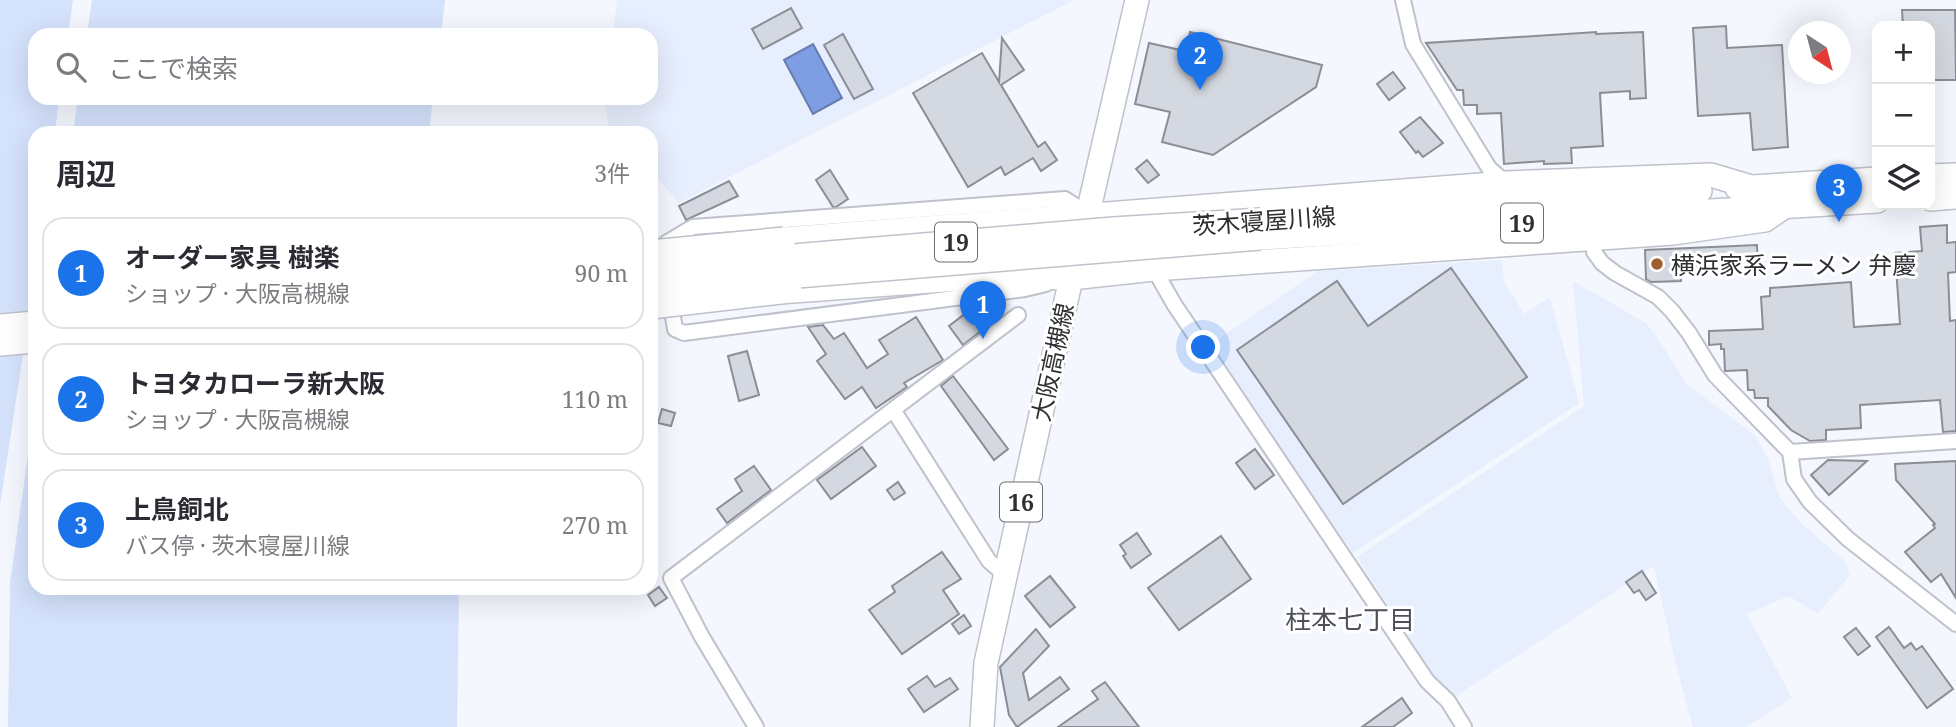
<!DOCTYPE html>
<html lang="ja">
<meta charset="utf-8">
<style>
body{margin:0;font-family:"Noto Serif","Noto Sans JP",serif;background:#f7f7f7;color:#2b2b33}
.controls{position:absolute;right:21px;top:21px;display:grid;overflow:hidden;border-radius:14px;box-shadow:0 7px 28px #0002}
.controls button{width:63px;height:63px;display:grid;place-items:center;padding:0;border:0;border-bottom:2px solid #e1e1e2;background:#fff;color:#2b2b33;font:35px sans-serif}
.compass{position:absolute;left:1788px;top:21px;width:63px;height:63px;border-radius:50%;background:#fff;box-shadow:0 7px 28px #0002;rotate:144deg}
.you{position:absolute;left:1204px;top:348px;width:24px;height:24px;margin:-18px;border:5px solid #fff;border-radius:50%;background:#1a73e8;box-shadow:0 0 0 10px #1a73e833}
.badge{display:grid;place-items:center;width:46px;height:46px;border-radius:50%;background:#1a73e8;color:#fff;font-size:23px;font-weight:700}
.pin{position:absolute;translate:-50% -58px;filter:drop-shadow(0 2px 4px #0008)}
.pin::after{content:'';position:absolute;top:37px;width:24px;height:21px;background:inherit;clip-path:polygon(0 0,100% 0,50% 100%)}
.list{margin:0;padding:0;list-style:none}
h2{display:flex;justify-content:space-between;align-items:center;height:91px;margin:0;padding:0 28px;font-size:30px}
h2 small{font-size:23px;font-weight:400;color:#7c7c81}
.list li{display:grid;grid-template-columns:46px 1fr auto;gap:21px;align-items:center;box-sizing:border-box;height:112px;margin:0 14px 14px;padding:0 14px;border:2px solid #e1e1e2;border-radius:21px}
.list b{display:block;font-size:26px;white-space:nowrap}
.list p{margin:0;font-size:23px;white-space:nowrap;color:#7c7c81}
.list em{font-size:23px;font-style:normal;color:#7c7c81}
.icon{flex:none;width:38px;height:38px;fill:none;stroke:currentColor;stroke-width:2;stroke-linecap:round;stroke-linejoin:round}
.map{position:relative;flex:none;width:1956px;height:727px;overflow:hidden}
.search{position:absolute;background:#fff;box-shadow:0 7px 28px #0002;left:28px;top:28px;width:630px;height:77px;display:flex;align-items:center;gap:18px;box-sizing:border-box;padding:0 24px;border-radius:21px;color:#7c7c81;font-size:26px}
.panel{position:absolute;background:#fff;box-shadow:0 7px 28px #0002;left:28px;top:126px;width:630px;height:469px;border-radius:21px}
.map>svg:first-child{display:block}
.built{fill:#e7eefd}
.green{fill:#d5e2fc}
.water{fill:#7e9de2;stroke:#667cad;stroke-width:2}
.building{fill:#d4d8e0;stroke:#8b8e96;stroke-width:2}
.lines{fill:none;stroke-linecap:round;stroke-linejoin:round}
.minor-casing{stroke:#bfc2ca;stroke-width:18}
.primary-casing{stroke:#bfc2ca;stroke-width:26}
.minor{stroke:#fff;stroke-width:14}
.primary{stroke:#fff;stroke-width:23}
.primary-bridge-casing{stroke:#bfc2ca;stroke-width:26;stroke-linecap:butt}
.primary-bridge{stroke:#fff;stroke-width:23}
.poi-dot{fill:#a05e2c;stroke:#fff;stroke-width:2.5}
.labels{text-anchor:middle;dominant-baseline:central;stroke-width:6;stroke-linejoin:round;paint-order:stroke}
.shield{fill:#fff;stroke:#6d6d70;stroke-width:2}
.shield-label{font-size:23px;font-weight:bold;fill:#2e2f32}
.street-label{font-size:24px;fill:#2e2f32;stroke:#fff}
.poi-label{font-size:24px;fill:#2e2f32;stroke:#fff;text-anchor:start}
.neighbourhood-label{font-size:26px;fill:#4e5157;stroke:#fff}
</style>
<div class="map">
<svg width="1956" height="727" viewBox="0 0 1956 727">
<rect width="100%" height="100%" fill="#f4f7fe"/>
<g class="built">
<path d="M617,0H1074L679,203L651,171V133H613L608,128L605,98H651V35H613Z"/>
<path d="M1502,260L1504,282L1524,314L1550,297L1579,403L1353,553L1209,345L1318,271Z"/>
<path d="M1573,281L1646,323L1657,337L1687,385L1755,435L1768,458L1779,497L1801,523L1846,562L1850,575L1818,614L1789,596L1747,614L1792,698L1746,727H1693L1676,665L1654,566L1456,696L1434,679L1357,557L1584,406Z"/>
</g>
<g class="green">
<path d="M0,0H73L68,35H35V98H59L55,133H35V276L0,505Z"/>
<path d="M92,0H445L441,35H87Z"/>
<path d="M78,98H433L429,133H73Z"/>
<path d="M35,405V588H459L457,727H8L10,583Z"/>
</g>
<path class="water" d="M813,44L842,98L813,114L784,60Z"/>
<g class="building">
<path d="M791,8L802,28L763,49L752,29Z"/>
<path d="M1902,10H1955L1956,80H1930V26H1903Z"/>
<path d="M1726,26L1727,48L1782,45L1788,147L1753,150L1750,113L1698,116L1693,28Z"/>
<path d="M1190,32L1322,65L1316,87L1213,155L1162,142L1170,112L1135,104L1149,43L1185,51Z"/>
<path d="M1596,32V34L1643,32L1646,98L1630,99V91L1600,93L1603,146L1571,148L1572,163L1544,164V161L1504,164L1501,113L1477,114V105H1464L1463,90H1457L1426,43Z"/>
<path d="M843,34L873,89L854,99L824,45Z"/>
<path d="M1002,38L1024,70L1001,85L1038,147L1045,142L1057,160L1041,171L1033,158L1005,175L1001,167L968,187L913,93L982,53L999,82Z"/>
<path d="M1393,72L1405,88L1389,100L1377,84Z"/>
<path d="M1420,117L1443,143L1423,157L1418,151L1416,153L1400,132Z"/>
<path d="M1147,160L1159,175L1148,183L1136,169Z"/>
<path d="M830,170L848,199L836,207H833L816,180Z"/>
<path d="M729,181L738,196L686,220L679,206Z"/>
<path d="M1947,225V243L1956,242V272L1948,273L1950,321L1956,320V431L1943,432L1940,400L1860,405L1861,428L1826,430V440L1810,441L1791,430L1768,406V398H1755L1754,390H1748L1747,370L1725,371L1724,349H1721V344L1709,345V331L1763,329L1761,297L1770,296V288L1851,282L1854,327L1900,324L1895,253L1922,251L1920,227Z"/>
<path d="M1757,245L1758,271L1681,274V281L1651,282L1646,279L1645,250Z"/>
<path d="M1451,268L1527,377L1343,504L1237,350L1337,281L1368,326Z"/>
<path d="M989,303L999,317L963,345L949,326L970,310L973,314Z"/>
<path d="M916,317L943,360L904,383L907,387L876,408L862,387L845,399L817,361L826,354L808,327L823,325L834,339L844,333L867,368L888,354L879,340Z"/>
<path d="M747,351L759,395L739,401L728,356Z"/>
<path d="M953,376L1008,449L994,460L941,386Z"/>
<path d="M662,409L675,413L671,426L658,423Z"/>
<path d="M862,447L876,466L831,499L817,480Z"/>
<path d="M1255,449L1274,475L1255,489L1236,463Z"/>
<path d="M1828,460L1867,461L1829,495L1811,475Z"/>
<path d="M1956,461V598L1941,574L1931,582L1905,552L1935,528L1933,525L1935,524L1896,480L1895,464Z"/>
<path d="M754,466L771,490L727,523L717,509L742,491L735,479Z"/>
<path d="M898,482L905,493L894,500L887,490Z"/>
<path d="M1137,533L1151,554L1131,568L1123,556L1126,554L1120,545Z"/>
<path d="M1221,536L1251,579L1179,630L1148,588Z"/>
<path d="M942,552L961,579L943,590L959,614L902,654L869,610L895,592L892,586Z"/>
<path d="M1642,571L1656,593L1646,600L1639,590L1634,593L1626,582Z"/>
<path d="M1050,576L1075,607L1050,627L1025,596Z"/>
<path d="M659,587L667,598L655,606L648,595Z"/>
<path d="M964,615L971,626L959,634L952,624Z"/>
<path d="M1889,627L1904,648L1911,643L1916,650L1922,646L1953,689L1927,708L1876,637Z"/>
<path d="M1856,628L1870,646L1858,655L1844,637Z"/>
<path d="M1036,629L1049,646L1023,673L1029,700L1060,677L1069,689L1017,727L1009,715L1000,667Z"/>
<path d="M927,676L935,687L950,678L958,689L924,712L908,689Z"/>
<path d="M1105,682L1139,727H1058L1098,699L1092,691Z"/>
<path d="M1402,698L1412,713L1393,727H1362Z"/>
</g>
<g class="lines">
<g class="minor-casing">
<g id="minor">
<path d="M1403,0L1413,44L1489,168L1506,183"/>
<path d="M1593,239L1594,252L1602,263L1615,273L1658,297L1672,311L1689,333L1715,375L1790,452L1794,479L1810,502L1848,539L1956,624"/>
<path d="M667,253L666,243L693,227L1065,199L1088,214"/>
<path d="M1154,269L1174,304L1427,681L1448,701L1464,727"/>
<path d="M670,298L675,329L684,333L1025,289L1046,284"/>
<path d="M894,411L989,561L1005,575"/>
<path d="M1790,452L1956,441"/>
<path d="M756,727L702,637L671,578L1018,315"/>
</g>
</g>
<g class="primary-casing">
<g id="primary">
<path d="M1930,176L1956,175"/>
<path d="M1737,188L1877,179"/>
<path d="M1930,199L1956,197"/>
<path d="M1261,220L1700,191"/>
<path d="M1085,226L1137,0"/>
<path d="M1260,238L1877,201"/>
<path d="M784,239L1506,183L1711,175L1751,187"/>
<path d="M793,291L1000,276L1071,278L1154,269L1673,233L1765,220L1784,207"/>
<path d="M0,326L35,323"/>
<path d="M0,344L35,341"/>
<path d="M982,727L986,663L1074,265"/>
</g>
</g>
<use href="#minor" class="minor"/>
<use href="#primary" class="primary"/>
<g class="primary-bridge-casing">
<g id="primary-bridge">
<path d="M651,252L784,239"/>
<path d="M651,268L1113,229L1261,220"/>
<path d="M651,288L1260,238"/>
<path d="M651,307L790,291"/>
</g>
</g>
<use href="#primary-bridge" class="primary-bridge"/>
</g>
<circle class="poi-dot" cx="1657" cy="264" r="7"/>
<g class="labels">
<g class="shield">
<rect x="1501" y="203.5" width="42" height="39" rx="5"/>
<rect x="935" y="222.5" width="42" height="39" rx="5"/>
<rect x="1000" y="482.5" width="42" height="39" rx="5"/>
</g>
<g class="shield-label">
<text x="1522" y="223">19</text>
<text x="956" y="242">19</text>
<text x="1021" y="502">16</text>
</g>
<g class="street-label">
<text transform="translate(1264 220) rotate(-4)">茨木寝屋川線</text>
<text transform="translate(1052 362) rotate(-78)">大阪高槻線</text>
</g>
<g class="poi-label">
<text x="1671" y="264">横浜家系ラーメン 弁慶</text>
</g>
<g class="neighbourhood-label">
<text x="1350" y="619">柱本七丁目</text>
</g>
</g>
</svg>
<div class="controls">
<button>+</button>
<button>−</button>
<button><svg class="icon" aria-label="layers" viewBox="0 0 24 24"><path d="M12 4l9 5-9 5-9-5zM3 14l9 5 9-5"/></svg></button>
</div>
<svg class="compass" viewBox="-18 -18 36 36"><path d="M0-13l5 13h-10z" fill="#e53935"/><path d="M0 13l5-13h-10z" fill="#7c7c81"/></svg>
<div class="you"></div>
<div class="pin badge" style="left:983px;top:339px">1</div>
<div class="pin badge" style="left:1200px;top:90px">2</div>
<div class="pin badge" style="left:1839px;top:222px">3</div>
<div class="search"><svg class="icon" aria-label="search" viewBox="0 0 24 24"><circle cx="10" cy="10" r="6"/><path d="M15 15l6 6"/></svg>ここで検索</div>
<section class="panel">
<h2>周辺<small>3件</small></h2>
<ul class="list">
<li><span class="badge">1</span><div><b>オーダー家具 樹楽</b><p>ショップ · 大阪高槻線</p></div><em>90 m</em></li>
<li><span class="badge">2</span><div><b>トヨタカローラ新大阪</b><p>ショップ · 大阪高槻線</p></div><em>110 m</em></li>
<li><span class="badge">3</span><div><b>上鳥飼北</b><p>バス停 · 茨木寝屋川線</p></div><em>270 m</em></li>
</ul>
</section>
</div>
